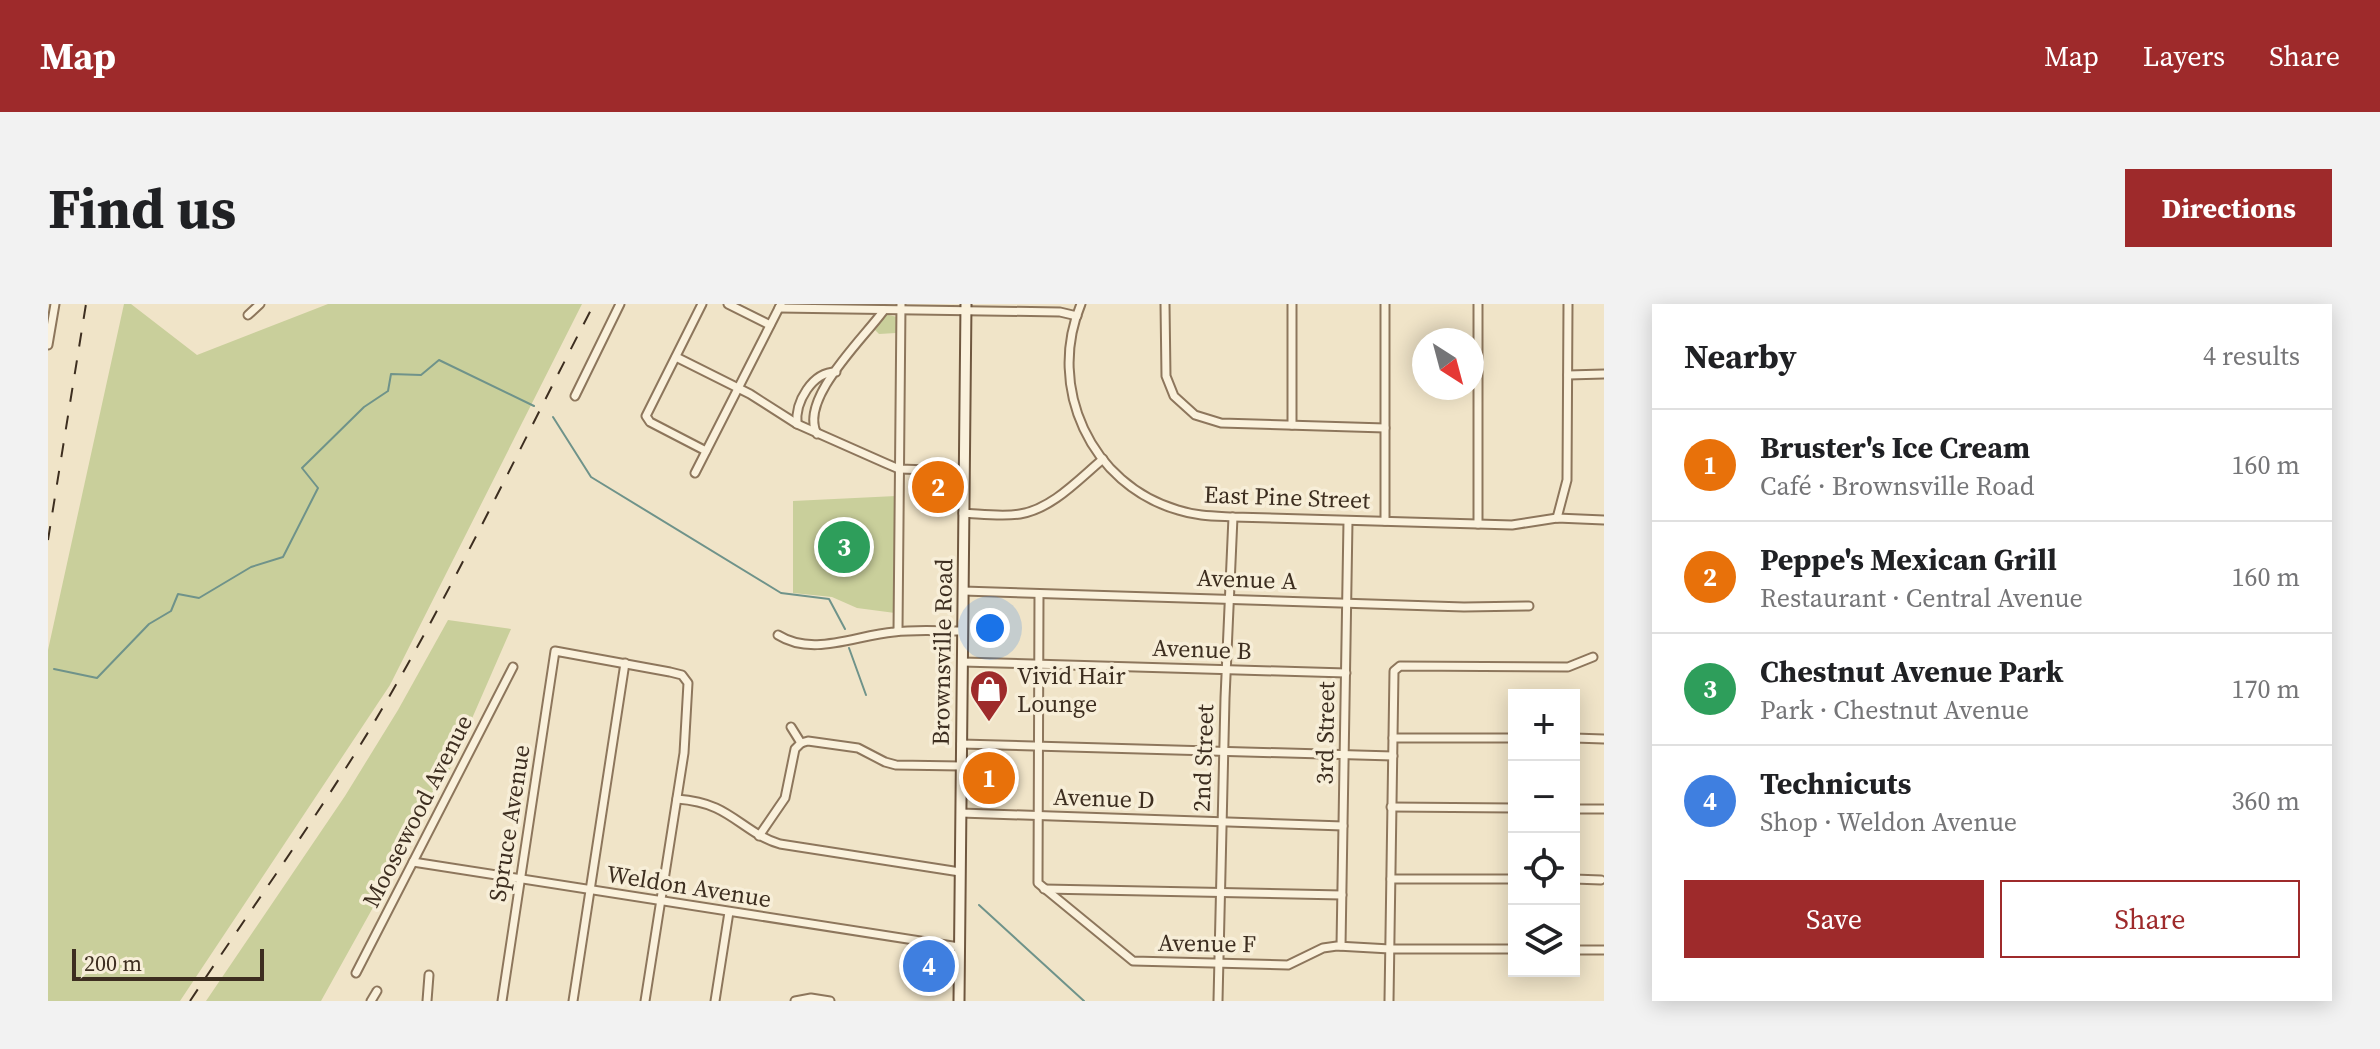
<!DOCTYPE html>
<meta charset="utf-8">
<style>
body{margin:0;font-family:"Source Serif 4",serif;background:#f2f2f2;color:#202124}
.controls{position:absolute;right:24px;bottom:24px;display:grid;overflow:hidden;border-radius:0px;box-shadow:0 4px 20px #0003}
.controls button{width:72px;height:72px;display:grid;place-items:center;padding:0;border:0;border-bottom:2px solid #e0e0e0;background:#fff;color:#202124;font:40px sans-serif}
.compass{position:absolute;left:1364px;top:24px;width:72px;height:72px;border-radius:50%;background:#fff;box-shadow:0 4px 20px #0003;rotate:144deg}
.scale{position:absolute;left:24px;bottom:20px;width:192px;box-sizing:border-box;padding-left:8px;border:4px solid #3d2e20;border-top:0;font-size:22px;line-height:28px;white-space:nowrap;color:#3d2e20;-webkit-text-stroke:6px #f7eed8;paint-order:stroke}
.you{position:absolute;left:942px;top:324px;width:28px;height:28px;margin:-20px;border:6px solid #fff;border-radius:50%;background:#1a73e8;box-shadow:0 0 0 12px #1a73e833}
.badge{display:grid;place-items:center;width:52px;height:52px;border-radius:50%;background:#9e2a2b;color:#fff;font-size:26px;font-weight:700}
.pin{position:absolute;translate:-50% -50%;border:4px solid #fff;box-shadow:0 2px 8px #0006}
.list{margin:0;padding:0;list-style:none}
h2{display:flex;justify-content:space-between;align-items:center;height:104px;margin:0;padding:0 32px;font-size:34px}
h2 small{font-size:26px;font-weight:400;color:#757577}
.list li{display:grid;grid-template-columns:52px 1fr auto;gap:24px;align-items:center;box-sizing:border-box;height:112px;padding:0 32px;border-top:2px solid #e0e0e0}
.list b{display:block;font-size:30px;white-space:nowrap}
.list p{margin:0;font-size:26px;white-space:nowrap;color:#757577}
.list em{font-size:26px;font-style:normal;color:#757577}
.actions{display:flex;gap:16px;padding:24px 32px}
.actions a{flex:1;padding:18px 0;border:2px solid #9e2a2b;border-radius:0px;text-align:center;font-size:28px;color:#9e2a2b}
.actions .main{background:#9e2a2b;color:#fff}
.icon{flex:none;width:44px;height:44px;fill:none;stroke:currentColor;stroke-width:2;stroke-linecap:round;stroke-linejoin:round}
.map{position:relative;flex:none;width:1556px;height:697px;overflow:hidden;border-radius:0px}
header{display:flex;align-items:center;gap:48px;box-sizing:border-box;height:112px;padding:0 40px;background:#9e2a2b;color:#fff}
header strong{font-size:38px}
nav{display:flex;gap:44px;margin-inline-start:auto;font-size:28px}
.intro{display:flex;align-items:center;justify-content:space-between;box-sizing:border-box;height:192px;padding:0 48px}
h1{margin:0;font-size:56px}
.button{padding:20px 36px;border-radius:0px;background:#9e2a2b;color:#fff;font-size:28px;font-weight:700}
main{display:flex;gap:48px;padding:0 48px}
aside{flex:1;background:#fff;border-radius:0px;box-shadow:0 4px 20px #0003}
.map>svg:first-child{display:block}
.green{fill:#c9cf9b}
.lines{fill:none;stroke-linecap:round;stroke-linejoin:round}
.stream{stroke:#6f938a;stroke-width:2}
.street-casing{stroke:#8d765c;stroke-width:11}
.secondary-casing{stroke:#6f573f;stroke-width:13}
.street{stroke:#faf1dc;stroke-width:7}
.secondary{stroke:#faf1dc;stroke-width:9}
.rail{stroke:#3d2e20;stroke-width:2;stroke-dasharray:14 14;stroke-linecap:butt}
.labels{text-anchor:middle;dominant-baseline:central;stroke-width:7;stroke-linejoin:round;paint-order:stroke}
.street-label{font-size:24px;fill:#3d2e20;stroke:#f7eed8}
.poi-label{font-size:24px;fill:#3d2e20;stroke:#f7eed8;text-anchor:start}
</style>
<header>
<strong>Map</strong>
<nav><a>Map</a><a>Layers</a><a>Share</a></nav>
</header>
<div class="intro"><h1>Find us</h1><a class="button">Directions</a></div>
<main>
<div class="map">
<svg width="1556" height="697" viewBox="0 0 1556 697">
<rect width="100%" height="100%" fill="#f0e4c8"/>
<g class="green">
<path d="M76,0H83L149,51L280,0H534L342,381L132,697H0V346Z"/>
<path d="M837,10L849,13L848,29L831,30L826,25Z"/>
<path d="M848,192L847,309L809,304L784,293L745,289V197Z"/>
<path d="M400,316L463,325L402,465L273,697H158L297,492L350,406Z"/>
</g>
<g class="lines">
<g class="stream">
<path d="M505,113L543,173L733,289L781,295L797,325"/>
<path d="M801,344L818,391"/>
<path d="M6,365L49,374L101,320L123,307L130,290L151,294L203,263L235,253L270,184L254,164L316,103L340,87L343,70L373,71L391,56L486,102"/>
<path d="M931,601L1036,697"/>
</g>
<g class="street-casing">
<g id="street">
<path d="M654,0L598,112L602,118L658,147"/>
<path d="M680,0L722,21"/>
<path d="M1033,0C998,83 1043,181 1130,206C1148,212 1166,212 1185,213L1464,221L1509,214L1556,216"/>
<path d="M1117,0L1118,72L1126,92L1147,111L1173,119L1337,124"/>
<path d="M1244,0V121"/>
<path d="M1337,0V217"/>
<path d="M1430,0V220"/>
<path d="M731,4L1012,8L1029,12"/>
<path d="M200,11L212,0"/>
<path d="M0,41L7,0"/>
<path d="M628,53L702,90L749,120L837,159L851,165L916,167"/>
<path d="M1520,71L1556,70"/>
<path d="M527,92L572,0"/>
<path d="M749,120C747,98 764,68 788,68"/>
<path d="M769,130C750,95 818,32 836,6"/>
<path d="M647,169L733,0"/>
<path d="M915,209C934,210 954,213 972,210C1004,205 1031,175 1055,155"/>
<path d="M1509,214L1519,176L1520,0"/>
<path d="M915,287L1416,303L1481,302"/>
<path d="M991,290L990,579L1085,657L1240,661L1275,644L1289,642L1342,645H1466"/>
<path d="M850,327L853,0"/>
<path d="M730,331C765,353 808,331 846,328C868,325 892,327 914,327"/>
<path d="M914,358L1298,369"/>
<path d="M743,423L753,439"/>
<path d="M1345,434H1466"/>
<path d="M1526,434L1556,435"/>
<path d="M753,439L760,437L810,444L837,458L848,461L913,462"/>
<path d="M913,440L1345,452"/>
<path d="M629,495C643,496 655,498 668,504C690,514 707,533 732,540L912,568"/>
<path d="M1343,503L1466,504"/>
<path d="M1526,505H1556"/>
<path d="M913,509L1295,522"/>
<path d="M711,532L737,494L747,445L753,439"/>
<path d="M365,558L911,643"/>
<path d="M1343,575H1466"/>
<path d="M1526,575L1553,576"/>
<path d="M996,585L1294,591"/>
<path d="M1293,642L1300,217"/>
<path d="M1526,646H1556"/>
<path d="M308,669L465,363"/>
<path d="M323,697L329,687"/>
<path d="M379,697L381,671"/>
<path d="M454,697L507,347L622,368L634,371L640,379L636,449L597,697"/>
<path d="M525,697L577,359"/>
<path d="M667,697L681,608"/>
<path d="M747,697L763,694L782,697"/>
<path d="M1170,697L1177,394L1185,213"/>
<path d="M1341,697L1346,367L1352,362L1520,363L1545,353"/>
</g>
</g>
<g class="secondary-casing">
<path id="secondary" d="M911,697L918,0"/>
</g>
<use href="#street" class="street"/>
<use href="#secondary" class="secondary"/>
<g class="rail">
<path d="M0,236L38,0"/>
<path d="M142,697C209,596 281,497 341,393C415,265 478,131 546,0"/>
</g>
</g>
<defs>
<g id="shop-pin" transform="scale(2)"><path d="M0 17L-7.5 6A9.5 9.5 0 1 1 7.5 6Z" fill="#9e2a2b" stroke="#f7eed8"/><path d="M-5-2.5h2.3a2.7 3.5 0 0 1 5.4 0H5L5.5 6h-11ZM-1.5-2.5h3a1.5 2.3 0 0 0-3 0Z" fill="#fff"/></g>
</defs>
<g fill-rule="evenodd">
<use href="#shop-pin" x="941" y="385"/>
</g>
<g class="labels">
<g class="street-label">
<text transform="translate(1239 193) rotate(2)">East Pine Street</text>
<text transform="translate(1199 275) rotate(2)">Avenue A</text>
<text transform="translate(1154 345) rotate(2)">Avenue B</text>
<text transform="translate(894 348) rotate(-89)">Brownsville Road</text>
<text transform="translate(1277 429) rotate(-89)">3rd Street</text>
<text transform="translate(1155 454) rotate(-88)">2nd Street</text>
<text transform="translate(1056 494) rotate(2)">Avenue D</text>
<text transform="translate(369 507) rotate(-63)">Moosewood Avenue</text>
<text transform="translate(461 519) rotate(-81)">Spruce Avenue</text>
<text transform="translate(641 582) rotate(9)">Weldon Avenue</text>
<text transform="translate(1159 639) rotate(1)">Avenue F</text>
</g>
<g class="poi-label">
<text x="969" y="371">Vivid Hair<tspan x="969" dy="28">Lounge</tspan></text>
</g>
</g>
</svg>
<div class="controls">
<button>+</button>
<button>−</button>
<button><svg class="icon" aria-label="locate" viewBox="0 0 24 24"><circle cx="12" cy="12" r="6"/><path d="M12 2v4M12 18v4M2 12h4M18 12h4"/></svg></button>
<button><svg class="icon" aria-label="layers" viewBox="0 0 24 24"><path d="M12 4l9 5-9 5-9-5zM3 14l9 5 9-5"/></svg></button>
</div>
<svg class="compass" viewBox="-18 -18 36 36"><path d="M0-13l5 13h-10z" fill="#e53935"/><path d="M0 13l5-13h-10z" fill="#757577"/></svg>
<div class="scale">200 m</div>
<div class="you"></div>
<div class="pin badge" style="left:941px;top:474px;background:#e8710a">1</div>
<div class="pin badge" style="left:890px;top:183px;background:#e8710a">2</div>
<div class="pin badge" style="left:796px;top:243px;background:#2e9e5b">3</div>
<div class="pin badge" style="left:881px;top:662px;background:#3f7fe0">4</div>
</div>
<aside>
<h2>Nearby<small>4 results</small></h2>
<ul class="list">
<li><span class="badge" style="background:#e8710a">1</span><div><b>Bruster's Ice Cream</b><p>Café · Brownsville Road</p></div><em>160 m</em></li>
<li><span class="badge" style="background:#e8710a">2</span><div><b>Peppe's Mexican Grill</b><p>Restaurant · Central Avenue</p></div><em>160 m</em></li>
<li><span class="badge" style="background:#2e9e5b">3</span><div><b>Chestnut Avenue Park</b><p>Park · Chestnut Avenue</p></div><em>170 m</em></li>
<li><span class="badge" style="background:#3f7fe0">4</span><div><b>Technicuts</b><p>Shop · Weldon Avenue</p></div><em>360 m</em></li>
</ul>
<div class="actions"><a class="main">Save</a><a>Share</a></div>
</aside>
</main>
